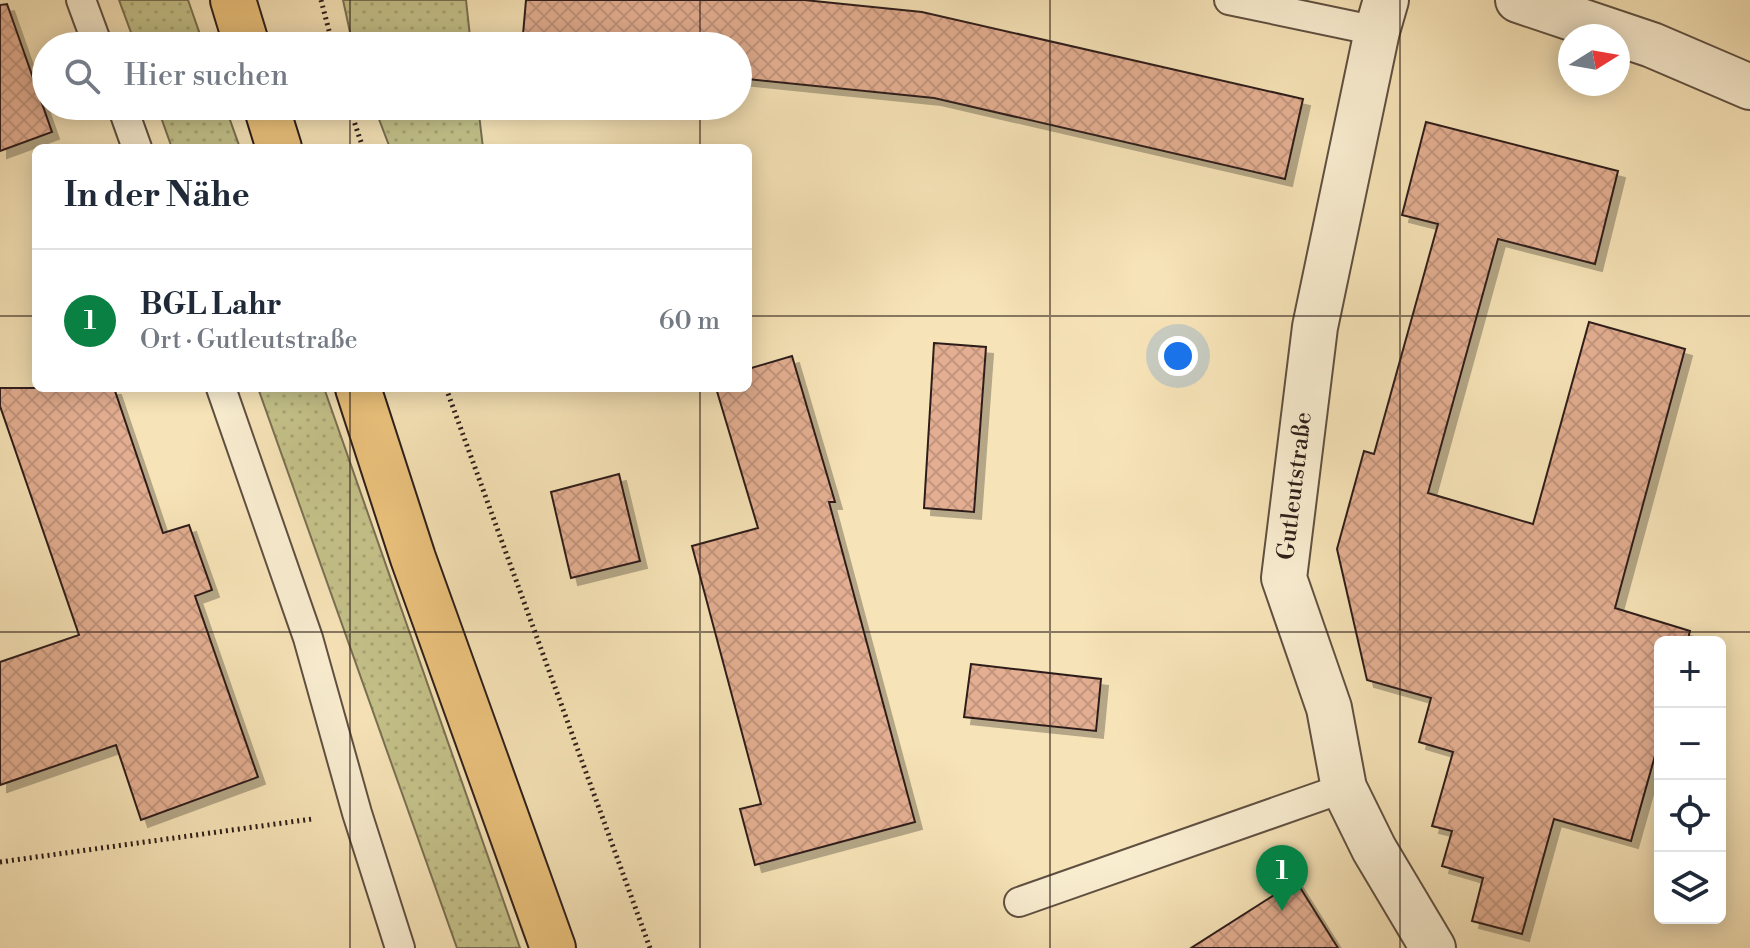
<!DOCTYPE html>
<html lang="de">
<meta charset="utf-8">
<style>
body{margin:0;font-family:"Libre Bodoni",serif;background:#f2f2f3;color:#1f2937}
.controls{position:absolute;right:24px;bottom:24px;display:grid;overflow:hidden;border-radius:12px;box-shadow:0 4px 20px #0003}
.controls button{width:72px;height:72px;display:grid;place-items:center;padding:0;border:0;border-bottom:2px solid #e0e1e3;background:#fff;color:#1f2937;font:40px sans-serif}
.compass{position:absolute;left:1558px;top:24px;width:72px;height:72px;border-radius:50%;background:#fff;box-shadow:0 4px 20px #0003;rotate:79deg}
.you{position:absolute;left:1178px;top:356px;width:28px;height:28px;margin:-20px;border:6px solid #fff;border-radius:50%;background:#1a73e8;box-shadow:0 0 0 12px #1a73e833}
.badge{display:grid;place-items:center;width:52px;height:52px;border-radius:50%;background:#0b8043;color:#fff;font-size:26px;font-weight:700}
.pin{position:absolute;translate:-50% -66px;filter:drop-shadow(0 2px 4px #0008)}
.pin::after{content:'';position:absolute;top:42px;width:28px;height:24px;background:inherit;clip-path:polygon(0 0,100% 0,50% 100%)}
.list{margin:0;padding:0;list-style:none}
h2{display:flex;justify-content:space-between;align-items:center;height:104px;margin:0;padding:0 32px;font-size:34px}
h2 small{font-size:26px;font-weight:400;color:#747a83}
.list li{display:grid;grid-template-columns:52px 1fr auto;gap:24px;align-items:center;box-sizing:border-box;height:144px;padding:0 32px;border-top:2px solid #e0e1e3}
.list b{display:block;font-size:30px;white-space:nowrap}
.list p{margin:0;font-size:26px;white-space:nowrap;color:#747a83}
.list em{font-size:26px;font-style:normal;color:#747a83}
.icon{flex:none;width:44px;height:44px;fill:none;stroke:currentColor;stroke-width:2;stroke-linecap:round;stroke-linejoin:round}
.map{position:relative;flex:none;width:1750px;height:948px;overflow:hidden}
.search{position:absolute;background:#fff;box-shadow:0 4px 20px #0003;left:32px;top:32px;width:720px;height:88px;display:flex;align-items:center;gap:20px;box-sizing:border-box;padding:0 28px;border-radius:44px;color:#747a83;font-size:30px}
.panel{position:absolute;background:#fff;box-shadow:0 4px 20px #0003;left:32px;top:144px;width:720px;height:248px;border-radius:12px}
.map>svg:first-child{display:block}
.grass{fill:url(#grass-dots);stroke:#797052;stroke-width:2}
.building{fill:url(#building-cross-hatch);stroke:#2e1f1a;stroke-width:2;filter:url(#shadow)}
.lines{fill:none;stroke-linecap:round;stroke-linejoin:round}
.lane-casing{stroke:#605041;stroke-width:32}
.street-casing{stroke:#605041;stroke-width:48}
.primary-casing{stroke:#2e1f1a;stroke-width:48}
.path{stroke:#2e1f1a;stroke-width:5;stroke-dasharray:2 4;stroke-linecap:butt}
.lane{stroke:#f9edd0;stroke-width:28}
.street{stroke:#f9edd0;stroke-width:44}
.primary{stroke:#ebc27c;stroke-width:44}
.grid{fill:none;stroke:#2e1f1a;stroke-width:2;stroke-opacity:0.55}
.labels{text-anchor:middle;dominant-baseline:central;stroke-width:8;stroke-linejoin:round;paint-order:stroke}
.street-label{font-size:24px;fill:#2e1f1a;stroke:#f9edd0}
</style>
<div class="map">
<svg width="1750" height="948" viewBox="0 0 1750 948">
<defs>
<pattern id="grass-dots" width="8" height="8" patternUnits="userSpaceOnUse" patternTransform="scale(2)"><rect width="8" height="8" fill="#c4c189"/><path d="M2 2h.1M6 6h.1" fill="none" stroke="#a9a576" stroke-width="1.8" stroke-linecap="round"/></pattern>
<pattern id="building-cross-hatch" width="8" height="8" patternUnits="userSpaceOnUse" patternTransform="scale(2)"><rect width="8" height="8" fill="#e3ae91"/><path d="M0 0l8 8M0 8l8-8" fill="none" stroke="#c3957c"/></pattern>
<filter id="shadow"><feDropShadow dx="7" dy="7" stdDeviation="0" flood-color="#0004"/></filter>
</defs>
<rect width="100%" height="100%" fill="#f6e3b7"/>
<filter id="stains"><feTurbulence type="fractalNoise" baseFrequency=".0025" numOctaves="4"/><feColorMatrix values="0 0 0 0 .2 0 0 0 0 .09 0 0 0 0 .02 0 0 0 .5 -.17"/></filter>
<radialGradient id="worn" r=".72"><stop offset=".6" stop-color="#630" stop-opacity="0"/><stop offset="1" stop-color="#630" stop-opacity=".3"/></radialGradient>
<g class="grass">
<path d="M119,0H188L204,46H136Z"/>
<path d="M343,0H466L471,46H353Z"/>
<path d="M157,106H225L240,148H172Z"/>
<path d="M374,106H478L483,148H390Z"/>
<path d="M258,388H324L520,948H457Z"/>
</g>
<g class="building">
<path d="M526,0H804L922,12L1303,99L1285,179L934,98L738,78V46H522Z"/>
<path d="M7,4L52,132L0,151V5Z"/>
<path d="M1426,122L1618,171L1595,264L1498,239L1428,493L1533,524L1589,322L1685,349L1615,608L1690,631L1687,642H1660V738L1631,841L1554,819L1522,934L1472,921L1483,878L1442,866L1452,831L1432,826L1453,752L1419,742L1431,698L1367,680L1337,549L1364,451L1374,454L1438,224L1402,215Z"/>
<path d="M934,343L986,347L974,512L924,508Z"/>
<path d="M792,356L835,502H829L915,822L755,865L740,809L761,804L692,546L758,528L716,388H748V369Z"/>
<path d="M0,388H114L163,533L189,525L212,590L195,596L258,777L141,820L116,745L0,785V662L79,635L0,406Z"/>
<path d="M619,474L640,561L571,578L551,492Z"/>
<path d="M971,664L1101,679L1096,731L964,717Z"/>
<path d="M1296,881L1338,948H1191Z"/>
</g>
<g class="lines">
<g class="lane-casing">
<g id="lane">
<path d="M81,0L98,46"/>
<path d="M1229,0L1377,31"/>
<path d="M122,106L137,148"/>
<path d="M221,388L308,638L357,813L400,948"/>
<path d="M1019,902L1344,788"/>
</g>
</g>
<g class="street-casing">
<g id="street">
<path d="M1386,0L1377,31L1315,327L1284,578L1329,708L1344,788L1374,849L1433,948"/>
<path d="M1518,0L1652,45L1750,87"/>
</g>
</g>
<g class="primary-casing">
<g id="primary">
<path d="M233,0L247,46"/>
<path d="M266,106L279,148"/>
<path d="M358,388L413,558L553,948"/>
</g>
</g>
<g class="path">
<path d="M321,0L333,46"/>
<path d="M349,106L363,148"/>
<path d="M446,388L650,948"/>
<path d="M0,862L312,819"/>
</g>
<use href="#lane" class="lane"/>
<use href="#street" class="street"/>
<use href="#primary" class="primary"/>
</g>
<path class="grid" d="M350,0V46M700,0V46M1050,0V948M1400,0V948M350,106V148M700,106V148M0,316H36M748,316H1750M350,388V948M700,388V948M0,632H1750"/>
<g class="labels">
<g class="street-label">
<text transform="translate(1295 486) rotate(-83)">Gutleutstraße</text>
</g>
</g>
<rect width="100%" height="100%" filter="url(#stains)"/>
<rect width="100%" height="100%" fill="url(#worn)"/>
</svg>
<div class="controls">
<button>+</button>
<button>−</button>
<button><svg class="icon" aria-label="locate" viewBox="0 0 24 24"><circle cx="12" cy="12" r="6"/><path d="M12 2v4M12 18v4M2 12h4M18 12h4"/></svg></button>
<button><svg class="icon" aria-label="layers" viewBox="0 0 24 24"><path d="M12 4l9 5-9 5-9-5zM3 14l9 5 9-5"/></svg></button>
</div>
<svg class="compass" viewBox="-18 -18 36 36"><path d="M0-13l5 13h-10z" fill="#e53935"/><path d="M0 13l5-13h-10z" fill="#747a83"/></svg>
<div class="you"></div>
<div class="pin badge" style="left:1282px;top:911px">1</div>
<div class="search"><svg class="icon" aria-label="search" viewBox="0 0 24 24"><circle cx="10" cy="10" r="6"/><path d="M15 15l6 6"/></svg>Hier suchen</div>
<section class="panel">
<h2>In der Nähe<small></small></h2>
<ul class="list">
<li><span class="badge">1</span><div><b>BGL Lahr</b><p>Ort · Gutleutstraße</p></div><em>60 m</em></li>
</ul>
</section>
</div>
